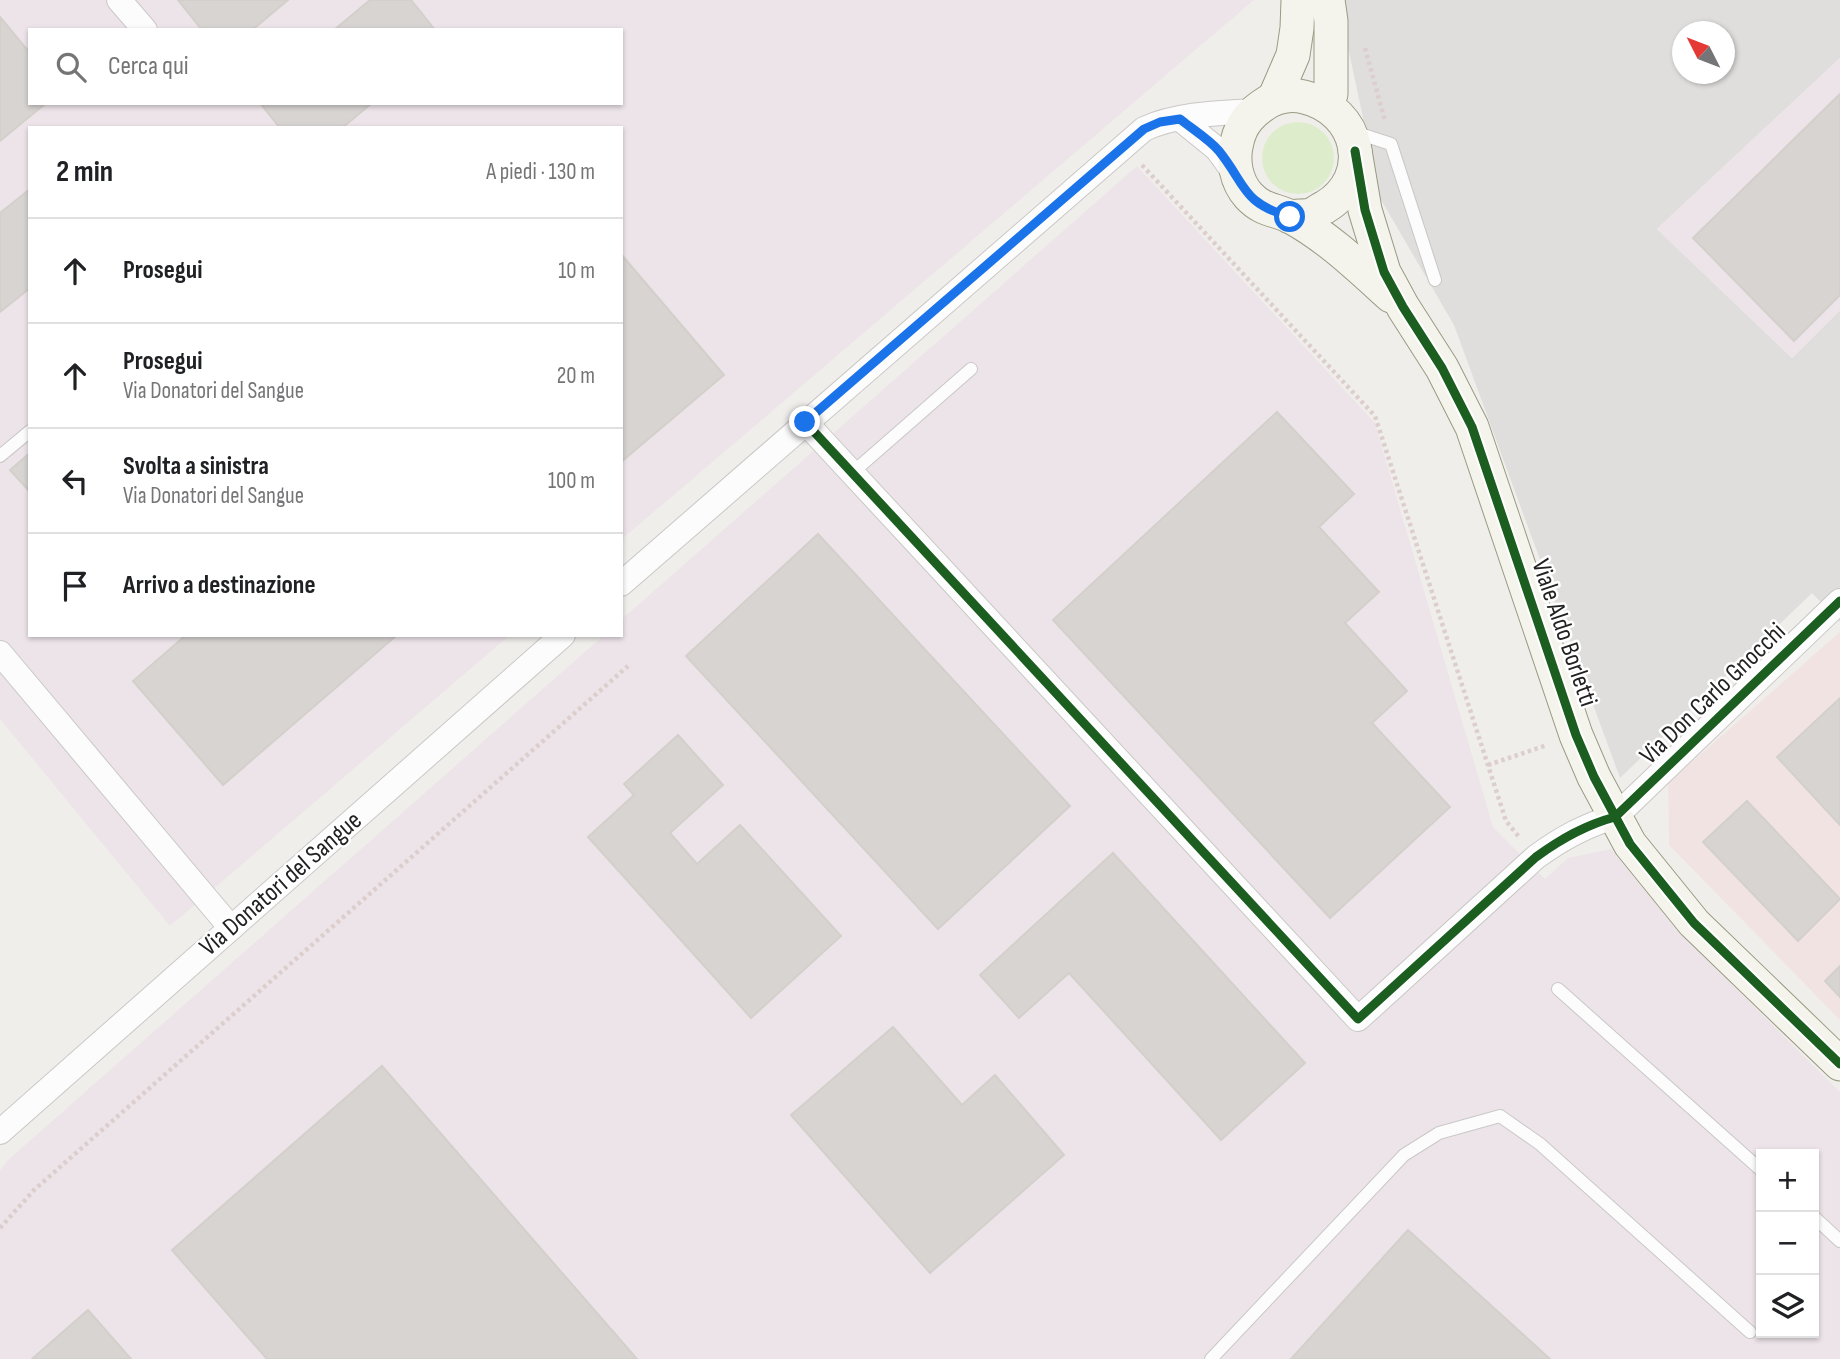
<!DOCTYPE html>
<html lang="it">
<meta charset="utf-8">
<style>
body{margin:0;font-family:"Sofia Sans Condensed",sans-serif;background:#f6f6f6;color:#202124}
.controls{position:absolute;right:21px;bottom:21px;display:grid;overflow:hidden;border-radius:0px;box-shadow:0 2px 5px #0004}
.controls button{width:63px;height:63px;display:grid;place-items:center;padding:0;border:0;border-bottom:2px solid #e0e0e0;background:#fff;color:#202124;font:35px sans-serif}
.compass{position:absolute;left:1672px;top:21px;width:63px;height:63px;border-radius:50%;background:#fff;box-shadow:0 2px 5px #0004;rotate:312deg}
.stop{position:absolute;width:21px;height:21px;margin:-16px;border:5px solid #1a73e8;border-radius:50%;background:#fff}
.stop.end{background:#1a73e8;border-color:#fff;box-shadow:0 2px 7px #0008}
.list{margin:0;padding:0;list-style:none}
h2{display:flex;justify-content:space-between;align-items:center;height:91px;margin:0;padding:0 28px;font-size:30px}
h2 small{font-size:23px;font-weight:400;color:#757577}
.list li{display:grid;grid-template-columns:46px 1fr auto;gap:21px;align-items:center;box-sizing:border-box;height:105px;padding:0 28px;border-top:2px solid #e0e0e0}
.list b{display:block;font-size:26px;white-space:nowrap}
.list p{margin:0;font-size:23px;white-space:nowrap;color:#757577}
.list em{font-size:23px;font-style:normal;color:#757577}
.icon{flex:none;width:38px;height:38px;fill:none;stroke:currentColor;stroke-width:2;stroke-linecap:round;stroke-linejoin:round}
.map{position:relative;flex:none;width:1840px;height:1359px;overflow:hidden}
.search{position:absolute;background:#fff;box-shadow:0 2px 5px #0004;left:28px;top:28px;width:595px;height:77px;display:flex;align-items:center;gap:18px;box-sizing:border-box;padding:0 24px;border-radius:0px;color:#757577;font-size:26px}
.panel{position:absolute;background:#fff;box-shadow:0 2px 5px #0004;left:28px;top:126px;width:595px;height:511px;border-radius:0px}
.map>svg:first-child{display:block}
.residential{fill:#dfdedc;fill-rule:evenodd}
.commercial{fill:#f1e3e1}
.industrial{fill:#ede4e9;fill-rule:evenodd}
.grass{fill:#ddeccb}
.building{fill:#d7d4d2;stroke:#d3d0cc;stroke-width:2}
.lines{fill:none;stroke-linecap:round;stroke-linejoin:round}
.lane-casing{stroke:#c9c8c7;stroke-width:14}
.street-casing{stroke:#c9c8c7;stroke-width:26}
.secondary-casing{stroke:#999a82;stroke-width:35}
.path{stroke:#dccecd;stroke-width:4.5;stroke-dasharray:3.5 3.5;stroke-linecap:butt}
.lane{stroke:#fdfcfc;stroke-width:12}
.street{stroke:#fdfcfc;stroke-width:24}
.secondary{stroke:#f4f4ed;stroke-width:33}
.cycleway-casing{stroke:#fff;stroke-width:13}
.cycleway{stroke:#1b5e20;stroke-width:9}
.route{stroke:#1a73e8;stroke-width:9}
.labels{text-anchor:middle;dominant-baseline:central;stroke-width:5;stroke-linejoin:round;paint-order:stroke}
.street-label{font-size:26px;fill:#222;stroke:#fff}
</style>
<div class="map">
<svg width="1840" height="1359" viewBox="0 0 1840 1359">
<rect width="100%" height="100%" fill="#f0eeeb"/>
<path class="residential" d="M1338,0H1840V58L1657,229L1792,358L1840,310V622L1812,593L1620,778L1454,325L1380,198ZM1682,32H1724V74H1682Z"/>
<path class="commercial" d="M1840,632V1020L1669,845L1668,783Z"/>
<g class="industrial">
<path d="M0,0H1254L621,540V128H30V635H510L170,926L0,719ZM30,30H621V103H30Z"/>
<path d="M1840,58V310L1792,358L1657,229Z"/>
<path d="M1137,166L1375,423L1493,827L1545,879L1568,858L1611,849L1676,929L1840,1092V1359H0V1170L9,1159L604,635H621V620ZM1761,1154H1814V1333H1761Z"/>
</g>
<circle class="grass" cx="1298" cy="158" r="36"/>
<g class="building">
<path d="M178,0H288L252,30H202Z"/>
<path d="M370,0H411L435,30H334Z"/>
<path d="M0,17L30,53V103H46L0,141Z"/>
<path d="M1840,94V295L1794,341L1693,238Z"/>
<path d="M260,103H372L342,128H280Z"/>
<path d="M30,189V288L0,312V213Z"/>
<path d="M621,254L724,375L621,462Z"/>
<path d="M1277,412L1354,494L1319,527L1379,592L1345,623L1407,691L1372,723L1450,807L1330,918L1053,620Z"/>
<path d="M30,453V492L10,470Z"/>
<path d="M818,534L1070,806L938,929L686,656Z"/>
<path d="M186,635H397L223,785L133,681Z"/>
<path d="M1840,698V825L1777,757Z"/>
<path d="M678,735L723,785L670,833L697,864L740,825L841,936L751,1018L588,837L634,795L624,784Z"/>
<path d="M1747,801L1840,899L1798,941L1703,842Z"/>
<path d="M1113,853L1305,1063L1221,1140L1069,973L1019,1018L980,975Z"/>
<path d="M1840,966V997L1825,981Z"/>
<path d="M893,1027L962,1105L995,1075L1064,1155L930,1273L791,1115Z"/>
<path d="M382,1066L637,1359H267L172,1250Z"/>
<path d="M1408,1230L1550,1359H1291Z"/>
<path d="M88,1310L131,1359H32Z"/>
</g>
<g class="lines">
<g class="lane-casing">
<g id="lane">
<path d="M1354,132L1391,144L1435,280"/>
<path d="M0,456L30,431"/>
<path d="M852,473L971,369"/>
<path d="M1558,989L1761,1170"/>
<path d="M1814,1217L1840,1241"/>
<path d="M1211,1359L1404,1155L1439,1133L1500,1116L1540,1144L1750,1332"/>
</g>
</g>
<g class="street-casing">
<g id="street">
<path d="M119,0L145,30"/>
<path d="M1180,119L1217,149L1238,178"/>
<path d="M805,422L1358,1019L1536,857C1561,839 1585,825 1615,817L1840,601"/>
<path d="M621,584L1144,129C1177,114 1218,113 1254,111"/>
<path d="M0,653L231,928"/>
<path d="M0,1132L563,635"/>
</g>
</g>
<g class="secondary-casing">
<g id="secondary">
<path d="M1274,99L1293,55L1297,28L1298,0"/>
<path d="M1322,101L1331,94V21L1328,0"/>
<path d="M1355,151L1365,210L1384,272L1403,307L1442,368L1472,427L1576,735L1594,777L1630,844L1694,923L1840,1064"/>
<path d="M1290,217C1296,216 1304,216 1311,215C1316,213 1320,209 1325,207C1375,177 1360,110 1304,97C1292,94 1278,96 1268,102C1252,112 1241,123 1237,142C1232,160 1236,182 1249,196C1263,211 1275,209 1291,217C1328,237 1360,268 1391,296"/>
</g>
</g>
<g class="path">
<path d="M1365,48L1385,121"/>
<path d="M1142,165L1375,416L1506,821L1519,837"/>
<path d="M1488,765L1547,745"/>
<path d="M0,1228L34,1190L628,666"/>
</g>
<use href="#lane" class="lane"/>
<use href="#street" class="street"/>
<use href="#secondary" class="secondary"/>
<g class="cycleway-casing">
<g id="cycleway">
<path d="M1355,151L1365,210L1384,272L1403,307L1442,368L1472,427L1576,735L1594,777L1630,844L1694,923L1840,1064"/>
<path d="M805,422L1358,1019L1536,857C1561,839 1585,825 1615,817L1840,601"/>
</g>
</g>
<use href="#cycleway" class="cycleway"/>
</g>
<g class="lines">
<path class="route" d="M805,422L1144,129L1160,122L1180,119C1192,129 1209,139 1219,151C1247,186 1241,202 1290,217"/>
</g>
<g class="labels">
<g class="street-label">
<text transform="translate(1564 633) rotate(71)">Viale Aldo Borletti</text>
<text transform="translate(1713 694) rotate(-44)">Via Don Carlo Gnocchi</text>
<text transform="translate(281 884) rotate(-41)">Via Donatori del Sangue</text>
</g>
</g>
</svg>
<div class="controls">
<button>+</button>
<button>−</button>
<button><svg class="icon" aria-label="layers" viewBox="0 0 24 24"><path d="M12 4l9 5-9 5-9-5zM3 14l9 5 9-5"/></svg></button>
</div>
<svg class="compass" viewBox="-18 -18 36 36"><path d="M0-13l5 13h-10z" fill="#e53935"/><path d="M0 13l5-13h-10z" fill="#757577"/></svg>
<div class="stop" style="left:1290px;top:217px"></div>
<div class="stop end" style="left:805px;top:422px"></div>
<div class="search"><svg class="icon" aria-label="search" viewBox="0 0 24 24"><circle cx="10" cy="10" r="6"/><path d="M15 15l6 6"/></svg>Cerca qui</div>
<section class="panel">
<h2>2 min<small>A piedi · 130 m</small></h2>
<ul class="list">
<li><svg class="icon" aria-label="ahead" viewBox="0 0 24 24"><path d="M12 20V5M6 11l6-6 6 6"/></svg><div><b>Prosegui</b></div><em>10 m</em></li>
<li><svg class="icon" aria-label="ahead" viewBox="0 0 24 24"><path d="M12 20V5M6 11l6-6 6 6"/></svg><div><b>Prosegui</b><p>Via Donatori del Sangue</p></div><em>20 m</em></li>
<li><svg class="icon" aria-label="left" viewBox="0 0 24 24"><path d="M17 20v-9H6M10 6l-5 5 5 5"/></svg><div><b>Svolta a sinistra</b><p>Via Donatori del Sangue</p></div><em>100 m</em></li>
<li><svg class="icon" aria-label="arrive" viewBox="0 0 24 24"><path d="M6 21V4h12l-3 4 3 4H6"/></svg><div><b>Arrivo a destinazione</b></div></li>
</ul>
</section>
</div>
